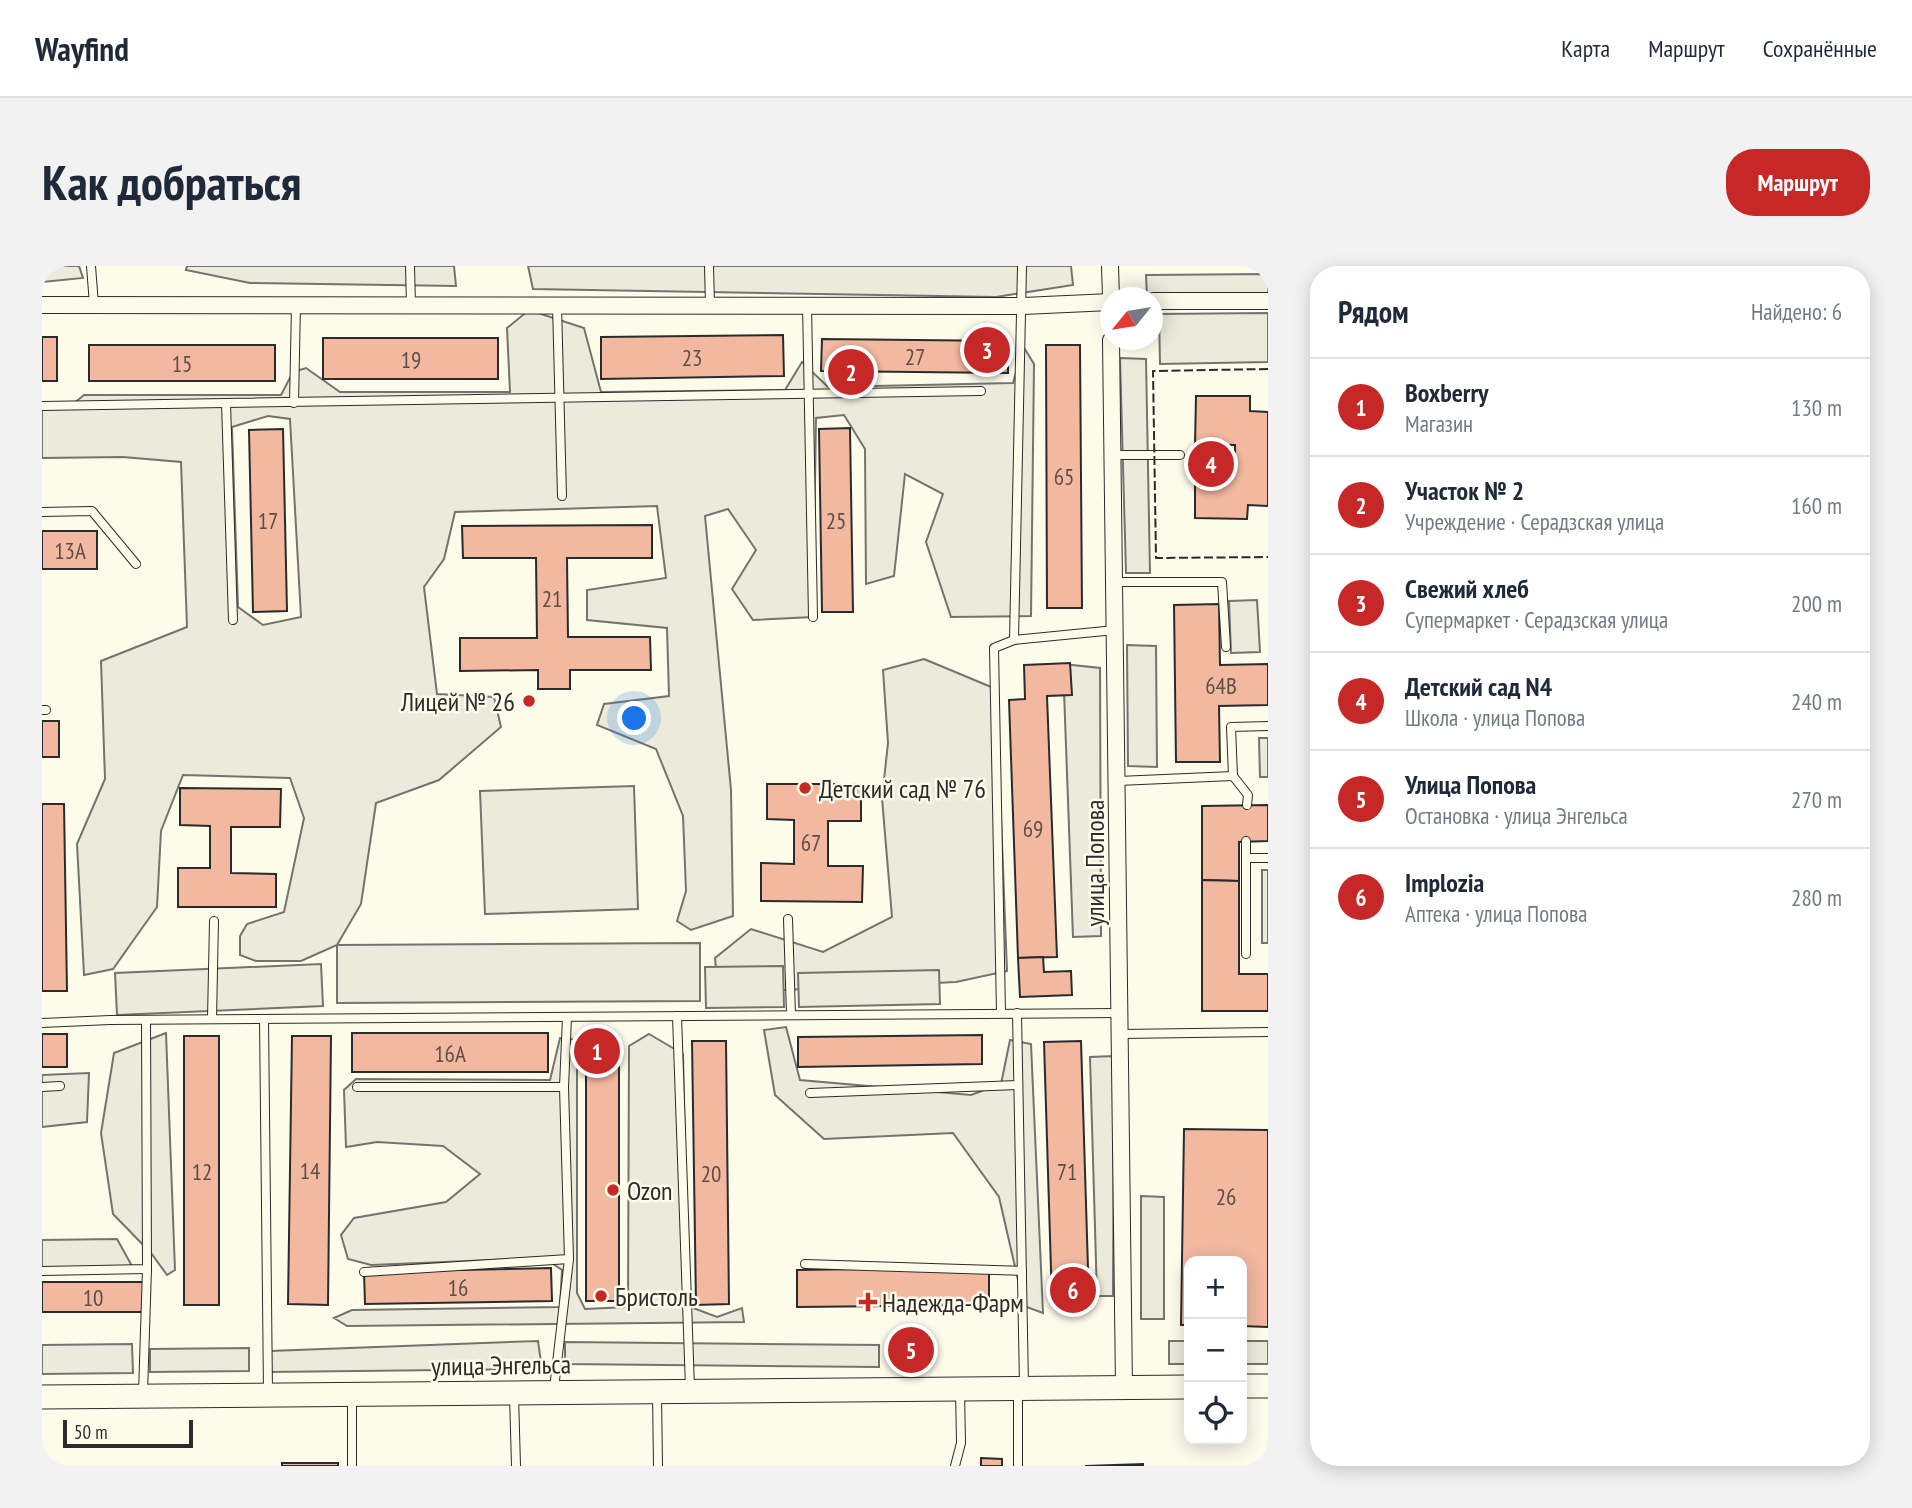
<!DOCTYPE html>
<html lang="ru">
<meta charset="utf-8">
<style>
body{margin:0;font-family:"PT Sans Narrow",sans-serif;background:#f2f2f3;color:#1f2937}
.controls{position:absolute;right:21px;bottom:21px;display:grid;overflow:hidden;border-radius:14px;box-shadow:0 4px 18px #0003}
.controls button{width:63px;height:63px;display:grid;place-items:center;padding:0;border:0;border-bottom:2px solid #e0e1e3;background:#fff;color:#1f2937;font:35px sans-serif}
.compass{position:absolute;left:1058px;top:21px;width:63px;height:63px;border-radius:50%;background:#fff;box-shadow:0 4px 18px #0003;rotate:240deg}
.scale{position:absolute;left:21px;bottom:18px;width:130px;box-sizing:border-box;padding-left:7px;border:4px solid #2b2b2b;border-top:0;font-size:19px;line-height:24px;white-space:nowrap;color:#2b2b2b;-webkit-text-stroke:5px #fdfbea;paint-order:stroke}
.you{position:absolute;left:593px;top:453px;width:24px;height:24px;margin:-18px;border:5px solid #fff;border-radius:50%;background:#1a73e8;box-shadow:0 0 0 10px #1a73e833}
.badge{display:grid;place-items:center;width:46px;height:46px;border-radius:50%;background:#c62828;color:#fff;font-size:23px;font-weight:700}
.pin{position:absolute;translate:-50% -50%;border:4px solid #fff;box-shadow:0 2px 7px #0006}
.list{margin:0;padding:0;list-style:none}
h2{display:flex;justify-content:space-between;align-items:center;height:91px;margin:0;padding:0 28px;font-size:30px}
h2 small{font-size:23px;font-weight:400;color:#747a83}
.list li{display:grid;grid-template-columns:46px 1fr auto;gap:21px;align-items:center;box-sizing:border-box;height:98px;padding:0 28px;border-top:2px solid #e0e1e3}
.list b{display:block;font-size:26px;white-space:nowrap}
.list p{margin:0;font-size:23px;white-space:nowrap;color:#747a83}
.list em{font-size:23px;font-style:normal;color:#747a83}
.icon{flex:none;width:38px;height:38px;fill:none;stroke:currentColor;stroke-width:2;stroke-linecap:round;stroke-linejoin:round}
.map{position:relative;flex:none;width:1226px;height:1200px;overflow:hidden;border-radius:28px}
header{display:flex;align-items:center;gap:42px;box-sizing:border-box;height:98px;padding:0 35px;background:#fff;border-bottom:2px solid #e0e1e3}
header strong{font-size:33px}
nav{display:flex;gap:38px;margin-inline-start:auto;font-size:24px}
.intro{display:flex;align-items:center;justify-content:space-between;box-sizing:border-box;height:168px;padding:0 42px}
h1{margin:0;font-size:49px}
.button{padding:18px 32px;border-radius:28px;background:#c62828;color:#fff;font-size:24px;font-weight:700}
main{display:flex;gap:42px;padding:0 42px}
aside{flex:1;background:#fff;border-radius:28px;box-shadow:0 4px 18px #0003}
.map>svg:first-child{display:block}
.green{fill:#ecebdb;stroke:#74746e;stroke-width:2;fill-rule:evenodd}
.parking{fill:#eceadb;stroke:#74746e;stroke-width:2}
.building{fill:#f2b8a0;stroke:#2b2b2b;stroke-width:2}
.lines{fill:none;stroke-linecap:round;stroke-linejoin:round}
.lane-casing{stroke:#2b2b2b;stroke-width:10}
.street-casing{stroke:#2b2b2b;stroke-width:18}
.secondary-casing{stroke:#2b2b2b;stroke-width:25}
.lane{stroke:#fdfbea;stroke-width:8}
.street{stroke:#fdfbea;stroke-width:16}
.secondary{stroke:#fdfbea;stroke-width:23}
.fence{stroke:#2b2b2b;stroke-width:2;stroke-dasharray:9 3.5;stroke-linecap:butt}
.poi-dot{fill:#c62828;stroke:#fdfbea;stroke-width:2.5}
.labels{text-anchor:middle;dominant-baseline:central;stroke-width:5;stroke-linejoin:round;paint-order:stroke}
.number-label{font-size:23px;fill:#5d4e48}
.poi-label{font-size:26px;fill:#2b2b2b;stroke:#fdfbea;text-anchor:start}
.street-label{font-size:26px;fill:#2b2b2b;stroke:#fdfbea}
</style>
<header>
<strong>Wayfind</strong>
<nav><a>Карта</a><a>Маршрут</a><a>Сохранённые</a></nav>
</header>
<div class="intro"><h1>Как добраться</h1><a class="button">Маршрут</a></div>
<main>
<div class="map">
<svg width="1226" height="1200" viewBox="0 0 1226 1200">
<rect width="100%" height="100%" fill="#fdfbea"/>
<g class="green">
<path d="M0,0H37L41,12L0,16Z"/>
<path d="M145,0H412L414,20L208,17L144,4Z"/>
<path d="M486,0H1029L1031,19L954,31L491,23Z"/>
<path d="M1226,8V28L1105,31L1104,9Z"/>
<path d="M487,44L542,62L559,126L743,124L760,96L786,121L971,117L981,80L992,98L989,350L909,351L884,276L901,228L863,208L852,310L824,318L823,183L802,149L774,152L771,351L711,354L690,323L714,284L686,243L663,250L689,524L691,650L649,664L635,655L644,625L641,550L614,483L555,459L562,438L627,430L625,362L545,354V324L624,312L615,240L413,246L402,293L382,321L395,428L452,431L459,461L397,514L334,537L319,638L295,679L259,695H214L198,689V670L205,658L242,646L262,552L248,512L141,509L119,565L115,641L71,703L42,709L35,578L63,513L59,395L145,361L139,196L81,191L0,192V137L31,138L42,129H239L251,106L264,102L298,126H468L465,62ZM226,150L248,153L259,351L221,359L196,341L190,161Z"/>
<path d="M1226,47V96L1118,98L1117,48Z"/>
<path d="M1078,92L1104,93L1108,307H1084Z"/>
<path d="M1085,379L1114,380L1115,501L1086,500Z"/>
<path d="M882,393L954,423L965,705L914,716L676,727L673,692L709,663L781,686L850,651L840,532L846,477L841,404Z"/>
<path d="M1021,398L1058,402L1059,670L1031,671Z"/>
<path d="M1217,472H1226V511H1218Z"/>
<path d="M592,520L596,643L443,648L438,525Z"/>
<rect x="1220" y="604" width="6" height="73"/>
<path d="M744,761L758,814L929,829L959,818L968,774L989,778L1001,1047L982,1040L957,931L911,867L782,873L733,829L722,764Z"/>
<path d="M124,767L133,1004L125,1009L109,987L71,948L59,867L72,787Z"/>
<path d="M607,768L641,788L646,1040L675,1051L700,1042L702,1056L305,1060L292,1052L310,1044L518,1041L520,1004L502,992L329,999L306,993L299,969L312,952L404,936L438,908L401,880L335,876L304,881L302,824L314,813L508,814L518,772L535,774V1027L543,1043L586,1041L587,780Z"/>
<path d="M1072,790L1071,1030H1055L1048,791Z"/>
<path d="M47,807L45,856L0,861V809Z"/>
<path d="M75,973L90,1000L0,1002V974Z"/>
<path d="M496,1075L500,1103L227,1106L228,1085Z"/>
<path d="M523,1076L837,1079V1101L523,1098Z"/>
<path d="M90,1078L91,1107L0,1108V1079Z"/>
<path d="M207,1082V1105L108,1106V1083Z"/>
</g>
<g class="parking">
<path d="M1215,334L1218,386L1189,387L1187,335Z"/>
<path d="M658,677V735L295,737V679Z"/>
<path d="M279,698L281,740L75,749L73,707Z"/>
<path d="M741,700L742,741L664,742L663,701Z"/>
<path d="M897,704L898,738L757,741L756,707Z"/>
<path d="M1099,930L1122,931V1053H1099Z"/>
<rect x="1127" y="1075" width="20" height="23"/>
<rect x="1200" y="1075" width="26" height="23"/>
</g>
<g class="building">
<path d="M741,69L742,110L559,113V71Z"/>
<rect x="0" y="71" width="15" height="44"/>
<rect x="281" y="72" width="175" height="41"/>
<path d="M780,73L966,75V107L779,105Z"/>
<rect x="47" y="79" width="186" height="36"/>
<path d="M1004,79H1038L1040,342H1005Z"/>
<path d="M1154,130H1208V145L1226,146V240L1206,239L1205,253L1153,252V203L1193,204V179H1153Z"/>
<path d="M808,162L811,346H780L777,163Z"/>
<path d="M241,163L245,345L211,346L207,164Z"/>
<path d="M610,259V292H525L526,371H608L609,404H528V423H496V404L418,405V372H495L494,292H421L420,260Z"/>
<rect x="0" y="265" width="55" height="38"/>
<path d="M1177,338L1178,399L1226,398V439L1177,440L1178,496H1134L1132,339Z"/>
<path d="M1028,397L1030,429L1005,430L1015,691L976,692L967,434L983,433L982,399Z"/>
<rect x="0" y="455" width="17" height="36"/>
<path d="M725,518H819V555H786V600H821L820,636L719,635V597L752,598V554L725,553Z"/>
<path d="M138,522L239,523L238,561H189V607L234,608V641H136V602H168V560L138,559Z"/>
<path d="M0,538H22L25,725H0Z"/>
<path d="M1226,539V575L1197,576V615L1160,614V540Z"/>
<path d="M1160,614L1197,615V708H1226V745H1160Z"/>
<path d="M1001,691L1002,706L1029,705L1030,729L978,731L976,692Z"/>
<rect x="310" y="767" width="196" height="39"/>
<rect x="0" y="768" width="25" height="33"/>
<path d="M940,769V798L756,801V771Z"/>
<rect x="142" y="770" width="35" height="269"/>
<path d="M250,770H289L286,1039L246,1038Z"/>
<path d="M544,771L577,772V1035H544Z"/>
<path d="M650,775H684L687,1038L654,1039Z"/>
<path d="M1039,775L1047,1035L1010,1036L1002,776Z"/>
<path d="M1142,863L1226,864V1061L1200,1060V995H1147V1059H1139Z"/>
<path d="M947,1001V1039L755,1041V1004Z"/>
<path d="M509,1002L510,1035L323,1038L322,1006Z"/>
<rect x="0" y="1016" width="103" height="30"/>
<path d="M939,1192L960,1193V1200H939Z"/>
<rect x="240" y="1197" width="56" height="3"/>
<path d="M1101,1198V1200H1043Z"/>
</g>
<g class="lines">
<g class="lane-casing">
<g id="lane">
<path d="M49,0L52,39"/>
<path d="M368,0L369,39"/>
<path d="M667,0L668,39"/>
<path d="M515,39L520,230"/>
<path d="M765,39L771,351"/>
<path d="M184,137L191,354"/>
<path d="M252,137L254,39"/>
<path d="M0,140L939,125"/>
<path d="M1071,189H1138"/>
<path d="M0,246L50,245L94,298"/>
<path d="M1072,316H1180L1184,381"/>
<path d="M972,374L1073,364"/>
<path d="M0,444H4"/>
<path d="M1191,510L1206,529L1205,539"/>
<path d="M1076,515L1191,510L1189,461L1226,460"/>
<path d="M1204,592H1226"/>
<path d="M746,653L749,749"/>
<path d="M1204,688V575"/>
<path d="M959,747L952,382L972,374L980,0"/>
<path d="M975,747L982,1119"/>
<path d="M635,750L648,1122"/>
<path d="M170,753L172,655"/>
<path d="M222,753L226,1126"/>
<path d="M0,757L68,754L1077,747"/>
<path d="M1078,768L1226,766"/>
<path d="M0,821L18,820"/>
<path d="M315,821H522"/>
<path d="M768,827L976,819"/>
<path d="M763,998L980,1005"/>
<path d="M0,1005L105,1003L104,754"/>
<path d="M322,1006L527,993"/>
<path d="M512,1123L527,993L522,821L525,751"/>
<path d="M976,1126V1200"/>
<path d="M101,1127L105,1003"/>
<path d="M615,1128L616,1200"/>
<path d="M472,1129L474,1200"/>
<path d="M310,1131V1200"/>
<path d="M913,1200L919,1177L918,1125"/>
</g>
</g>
<g class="street-casing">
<g id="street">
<path d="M1068,0L1069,32"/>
<path d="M1111,35H1226"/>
<path d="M0,39L981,40L1069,36"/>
<path d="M1069,74L1082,1121"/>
</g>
</g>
<g class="secondary-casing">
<g id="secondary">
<path d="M1200,1120H1226"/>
<path d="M0,1131L1147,1121"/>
</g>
</g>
<use href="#lane" class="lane"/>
<use href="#street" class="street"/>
<use href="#secondary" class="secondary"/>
<path class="fence" d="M1226,103L1111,105L1114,292L1226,291"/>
</g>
<g class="poi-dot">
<circle cx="487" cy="435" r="7"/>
<circle cx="763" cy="522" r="7"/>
<circle cx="571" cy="924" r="7"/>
<circle cx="559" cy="1030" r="7"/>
<path d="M822.5 1025.5h7v7h7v7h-7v7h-7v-7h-7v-7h7z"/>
</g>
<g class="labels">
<g class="number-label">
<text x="873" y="90">27</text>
<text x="650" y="91">23</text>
<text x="369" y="93">19</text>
<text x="140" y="97">15</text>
<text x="1022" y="210">65</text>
<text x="226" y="254">17</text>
<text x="794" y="254">25</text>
<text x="28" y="284">13А</text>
<text x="510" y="332">21</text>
<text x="1179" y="419">64В</text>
<text x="991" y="562">69</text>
<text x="769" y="576">67</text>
<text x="408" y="787">16А</text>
<text x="268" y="904">14</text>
<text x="160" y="905">12</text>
<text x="1025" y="905">71</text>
<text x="669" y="907">20</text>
<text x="1184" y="930">26</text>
<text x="416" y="1021">16</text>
<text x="51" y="1031">10</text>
</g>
<g class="poi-label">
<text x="473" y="435" text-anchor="end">Лицей № 26</text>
<text x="777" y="522">Детский сад № 76</text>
<text x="585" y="924">Ozon</text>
<text x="573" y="1030">Бристоль</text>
<text x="840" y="1036">Надежда-Фарм</text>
</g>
<g class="street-label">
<text transform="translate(1052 597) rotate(-90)">улица Попова</text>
<text transform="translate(459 1099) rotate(-1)">улица Энгельса</text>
</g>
</g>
</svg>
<div class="controls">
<button>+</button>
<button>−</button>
<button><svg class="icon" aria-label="locate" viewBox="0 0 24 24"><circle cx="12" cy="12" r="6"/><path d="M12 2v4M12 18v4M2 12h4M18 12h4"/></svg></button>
</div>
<svg class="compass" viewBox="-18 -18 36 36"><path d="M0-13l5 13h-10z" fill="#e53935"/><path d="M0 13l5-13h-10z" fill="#747a83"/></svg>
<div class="scale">50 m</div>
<div class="you"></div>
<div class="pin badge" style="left:555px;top:785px">1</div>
<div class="pin badge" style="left:809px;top:106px">2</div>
<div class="pin badge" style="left:945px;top:84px">3</div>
<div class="pin badge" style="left:1169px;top:198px">4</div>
<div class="pin badge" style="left:869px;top:1084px">5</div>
<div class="pin badge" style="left:1031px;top:1024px">6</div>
</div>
<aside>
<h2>Рядом<small>Найдено: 6</small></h2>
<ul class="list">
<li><span class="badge">1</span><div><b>Boxberry</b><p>Магазин</p></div><em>130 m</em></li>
<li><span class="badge">2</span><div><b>Участок № 2</b><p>Учреждение · Серадзская улица</p></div><em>160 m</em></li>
<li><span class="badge">3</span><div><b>Свежий хлеб</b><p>Супермаркет · Серадзская улица</p></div><em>200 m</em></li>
<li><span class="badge">4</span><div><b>Детский сад N4</b><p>Школа · улица Попова</p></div><em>240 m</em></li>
<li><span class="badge">5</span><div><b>Улица Попова</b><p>Остановка · улица Энгельса</p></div><em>270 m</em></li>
<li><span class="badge">6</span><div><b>Implozia</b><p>Аптека · улица Попова</p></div><em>280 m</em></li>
</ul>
</aside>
</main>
